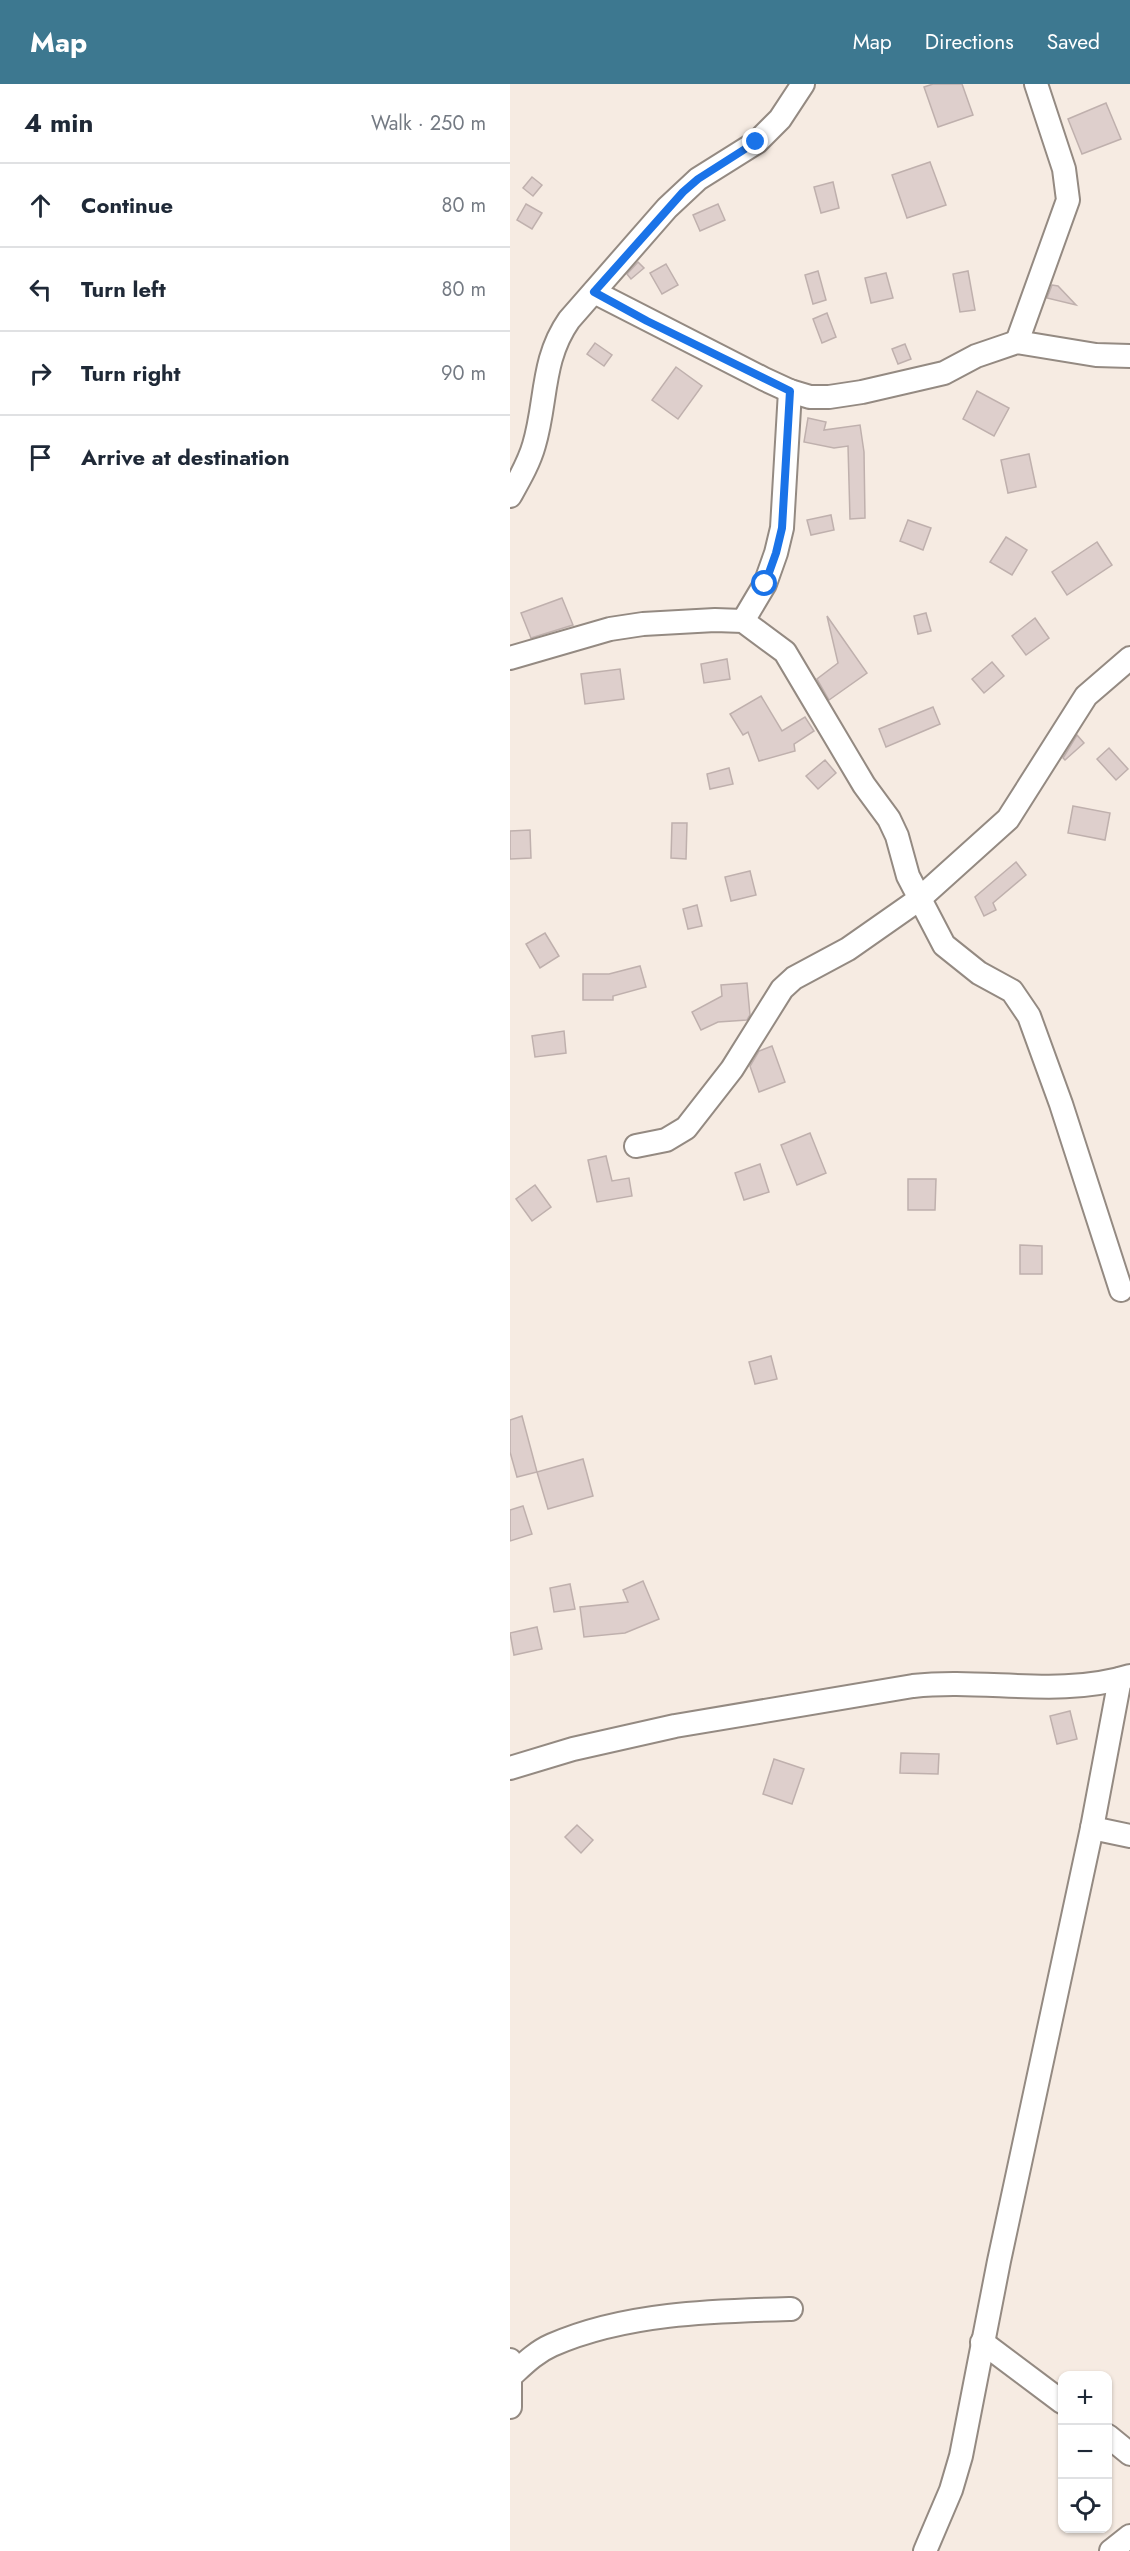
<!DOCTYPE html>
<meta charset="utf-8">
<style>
body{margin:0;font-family:Jost,sans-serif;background:#f6f6f7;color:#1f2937}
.controls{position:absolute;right:18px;bottom:18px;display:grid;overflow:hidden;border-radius:12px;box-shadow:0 2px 4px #0004}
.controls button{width:54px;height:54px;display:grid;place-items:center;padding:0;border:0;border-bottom:2px solid #e0e1e3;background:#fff;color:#1f2937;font:30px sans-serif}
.stop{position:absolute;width:18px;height:18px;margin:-14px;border:4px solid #1a73e8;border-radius:50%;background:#fff}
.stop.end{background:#1a73e8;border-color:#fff;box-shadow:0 2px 6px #0008}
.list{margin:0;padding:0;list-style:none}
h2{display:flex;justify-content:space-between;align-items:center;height:78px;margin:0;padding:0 24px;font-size:26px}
h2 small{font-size:20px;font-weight:400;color:#747a83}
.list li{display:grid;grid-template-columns:39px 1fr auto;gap:18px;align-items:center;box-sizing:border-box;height:84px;padding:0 24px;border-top:2px solid #e0e1e3}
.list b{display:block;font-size:22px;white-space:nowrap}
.list em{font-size:20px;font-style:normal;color:#747a83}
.icon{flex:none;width:33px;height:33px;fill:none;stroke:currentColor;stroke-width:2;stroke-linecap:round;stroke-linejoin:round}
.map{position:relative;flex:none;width:620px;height:2467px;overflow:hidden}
header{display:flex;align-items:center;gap:36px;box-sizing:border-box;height:84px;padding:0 30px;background:#3d7890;color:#fff}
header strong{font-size:28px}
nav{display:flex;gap:33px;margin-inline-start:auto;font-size:21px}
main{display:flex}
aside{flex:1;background:#fff}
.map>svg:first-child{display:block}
.building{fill:#decfcc;stroke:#bfb0ad;stroke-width:1.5}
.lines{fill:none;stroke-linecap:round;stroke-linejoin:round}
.minor-casing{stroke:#948a82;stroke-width:26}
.minor{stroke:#fff;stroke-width:22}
.route{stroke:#1a73e8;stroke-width:8}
</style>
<header>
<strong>Map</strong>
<nav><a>Map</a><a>Directions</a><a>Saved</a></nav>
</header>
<main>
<aside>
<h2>4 min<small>Walk · 250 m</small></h2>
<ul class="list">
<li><svg class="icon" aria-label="ahead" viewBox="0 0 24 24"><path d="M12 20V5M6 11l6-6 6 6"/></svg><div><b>Continue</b></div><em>80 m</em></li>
<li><svg class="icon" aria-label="left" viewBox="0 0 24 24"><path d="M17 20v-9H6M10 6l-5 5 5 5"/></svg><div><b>Turn left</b></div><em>80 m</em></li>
<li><svg class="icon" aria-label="right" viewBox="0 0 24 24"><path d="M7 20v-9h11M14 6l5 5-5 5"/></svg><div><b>Turn right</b></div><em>90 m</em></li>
<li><svg class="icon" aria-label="arrive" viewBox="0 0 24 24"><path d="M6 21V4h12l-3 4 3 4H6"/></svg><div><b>Arrive at destination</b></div></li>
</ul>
</aside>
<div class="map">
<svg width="620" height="2467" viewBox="0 0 620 2467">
<rect width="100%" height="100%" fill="#f6ebe2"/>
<g class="building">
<path d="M423,0H452L463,31L428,43L414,3Z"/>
<path d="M596,19L611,55L572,70L558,35Z"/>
<path d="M420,78L436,121L397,134L382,91Z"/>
<path d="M22,93L32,101L23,112L13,104Z"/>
<path d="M323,98L329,124L311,129L304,103Z"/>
<path d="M16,120L32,129L22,145L7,136Z"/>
<path d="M208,120L215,136L190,147L183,131Z"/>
<path d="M128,178L134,184L121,195L117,190Z"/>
<path d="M156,180L168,201L152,210L140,189Z"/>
<path d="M308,187L316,216L303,220L295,191Z"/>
<path d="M458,187L465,226L450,228L443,190Z"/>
<path d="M376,189L383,214L361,219L355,194Z"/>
<path d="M542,201L548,202L566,221L537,214Z"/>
<path d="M317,229L326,253L312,259L303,235Z"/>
<path d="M85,259L102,271L94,282L77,270Z"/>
<path d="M395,260L401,275L388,280L382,265Z"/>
<path d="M166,283L192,302L168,335L142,316Z"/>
<path d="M467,307L499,324L484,352L453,335Z"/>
<path d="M298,334L316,338L314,346L350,341L354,368L355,434L340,435L338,362L324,364L294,358Z"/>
<path d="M519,370L526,403L498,409L491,376Z"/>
<path d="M321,431L324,446L301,451L297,436Z"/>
<path d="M398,436L421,444L413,466L390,457Z"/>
<path d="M496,453L517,466L502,491L480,478Z"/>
<path d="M587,458L602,481L557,511L542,488Z"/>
<path d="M52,514L63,541L21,554L11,529Z"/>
<path d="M416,529L421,547L408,550L404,532Z"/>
<path d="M317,532L357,589L319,616L307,595L328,579Z"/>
<path d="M525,534L539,554L516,571L502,552Z"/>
<path d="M217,575L220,595L194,599L191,580Z"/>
<path d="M482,578L494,592L474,609L462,595Z"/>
<path d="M110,585L114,615L75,620L71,590Z"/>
<path d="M251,612L272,647L295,633L304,647L284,660L285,667L249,677L238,648L233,651L220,630Z"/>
<path d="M423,623L430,640L376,663L369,645Z"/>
<path d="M567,651L574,659L555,676L553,674Z"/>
<path d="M599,664L618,685L606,696L587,675Z"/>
<path d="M315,676L326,689L308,705L296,692Z"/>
<path d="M219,684L223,700L200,705L197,690Z"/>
<path d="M563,722L600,729L595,756L558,749Z"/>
<path d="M162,739H177L176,775L161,774Z"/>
<path d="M20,746L21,774L0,775V747Z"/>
<path d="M506,778L516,791L483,819L486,826L474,832L465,813Z"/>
<path d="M240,787L246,811L221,817L215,793Z"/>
<path d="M187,821L192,842L178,845L173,825Z"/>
<path d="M35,849L49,872L30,884L16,860Z"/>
<path d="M130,882L136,903L103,912V916H73V890H99Z"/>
<path d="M237,899L240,931L237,936L208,938L191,946L182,928L212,912L211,901Z"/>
<path d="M54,947L56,969L25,973L22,952Z"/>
<path d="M262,962L275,998L249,1008L240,982L249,967Z"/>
<path d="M300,1049L316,1089L287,1101L271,1061Z"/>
<path d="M96,1072L102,1097L119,1094L122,1112L87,1118L78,1076Z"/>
<path d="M250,1080L259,1108L234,1116L225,1089Z"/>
<path d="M398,1095H426L425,1126H398Z"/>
<path d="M25,1101L41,1123L22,1137L6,1115Z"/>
<path d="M510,1161L532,1162V1190H510Z"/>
<path d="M261,1272L267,1295L245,1300L239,1278Z"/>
<path d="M12,1332L27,1388L7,1393L0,1368V1336Z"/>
<path d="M73,1375L83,1412L38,1425L27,1388Z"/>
<path d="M13,1422L22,1450L0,1457V1426Z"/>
<path d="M133,1497L149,1535L115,1549L74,1553L70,1523L118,1518L113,1506Z"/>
<path d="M60,1500L65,1525L44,1528L40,1504Z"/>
<path d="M27,1543L32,1565L4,1571L0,1549Z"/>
<path d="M560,1627L567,1655L547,1660L540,1632Z"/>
<path d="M391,1669L429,1670L428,1690L390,1689Z"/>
<path d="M264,1675L294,1685L282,1720L253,1710Z"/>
<path d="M67,1741L83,1756L71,1769L55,1753Z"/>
</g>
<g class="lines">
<g class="minor-casing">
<g id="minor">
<path d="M84,208L254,295L280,307L300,313H319L352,308L434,289L466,272L507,258L586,271L620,272"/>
<path d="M507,258L558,116L554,85L526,0"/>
<path d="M0,412C9,396 19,379 24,361C37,318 31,276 59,236L157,124L188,95L247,58L270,35L293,0"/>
<path d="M233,537L255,500L266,469L272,444L280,307"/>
<path d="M0,574L100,545L133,540L205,536L233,537L275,568L354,701L379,735L387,752L398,792L434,861L469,889L502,907L519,932L551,1020L611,1206"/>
<path d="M126,1062L156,1056L176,1044L222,985L272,905L284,894L338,865L408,816L498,735L576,612L620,574"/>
<path d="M0,1684L63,1665L165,1642L403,1602C475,1594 549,1614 620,1592"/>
<path d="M582,1744L620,1752"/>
<path d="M472,2258L552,2318"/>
<path d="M2,2291C14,2280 26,2268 42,2261C115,2229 202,2227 281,2225"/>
<path d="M0,2323V2276"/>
<path d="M598,2352L620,2370"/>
<path d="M415,2467L441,2406L451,2372L489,2177L582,1744L610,1595"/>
<path d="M601,2467L620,2452"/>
</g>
</g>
<use href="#minor" class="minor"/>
</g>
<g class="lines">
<path class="route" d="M246,58L188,95L173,108L84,208L137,237L280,307L272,444L266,469L255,500"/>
</g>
</svg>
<div class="controls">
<button>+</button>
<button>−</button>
<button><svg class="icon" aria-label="locate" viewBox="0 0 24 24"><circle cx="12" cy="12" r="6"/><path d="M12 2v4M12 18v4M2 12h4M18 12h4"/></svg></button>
</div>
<div class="stop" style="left:255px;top:500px"></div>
<div class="stop end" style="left:246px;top:58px"></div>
</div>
</main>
